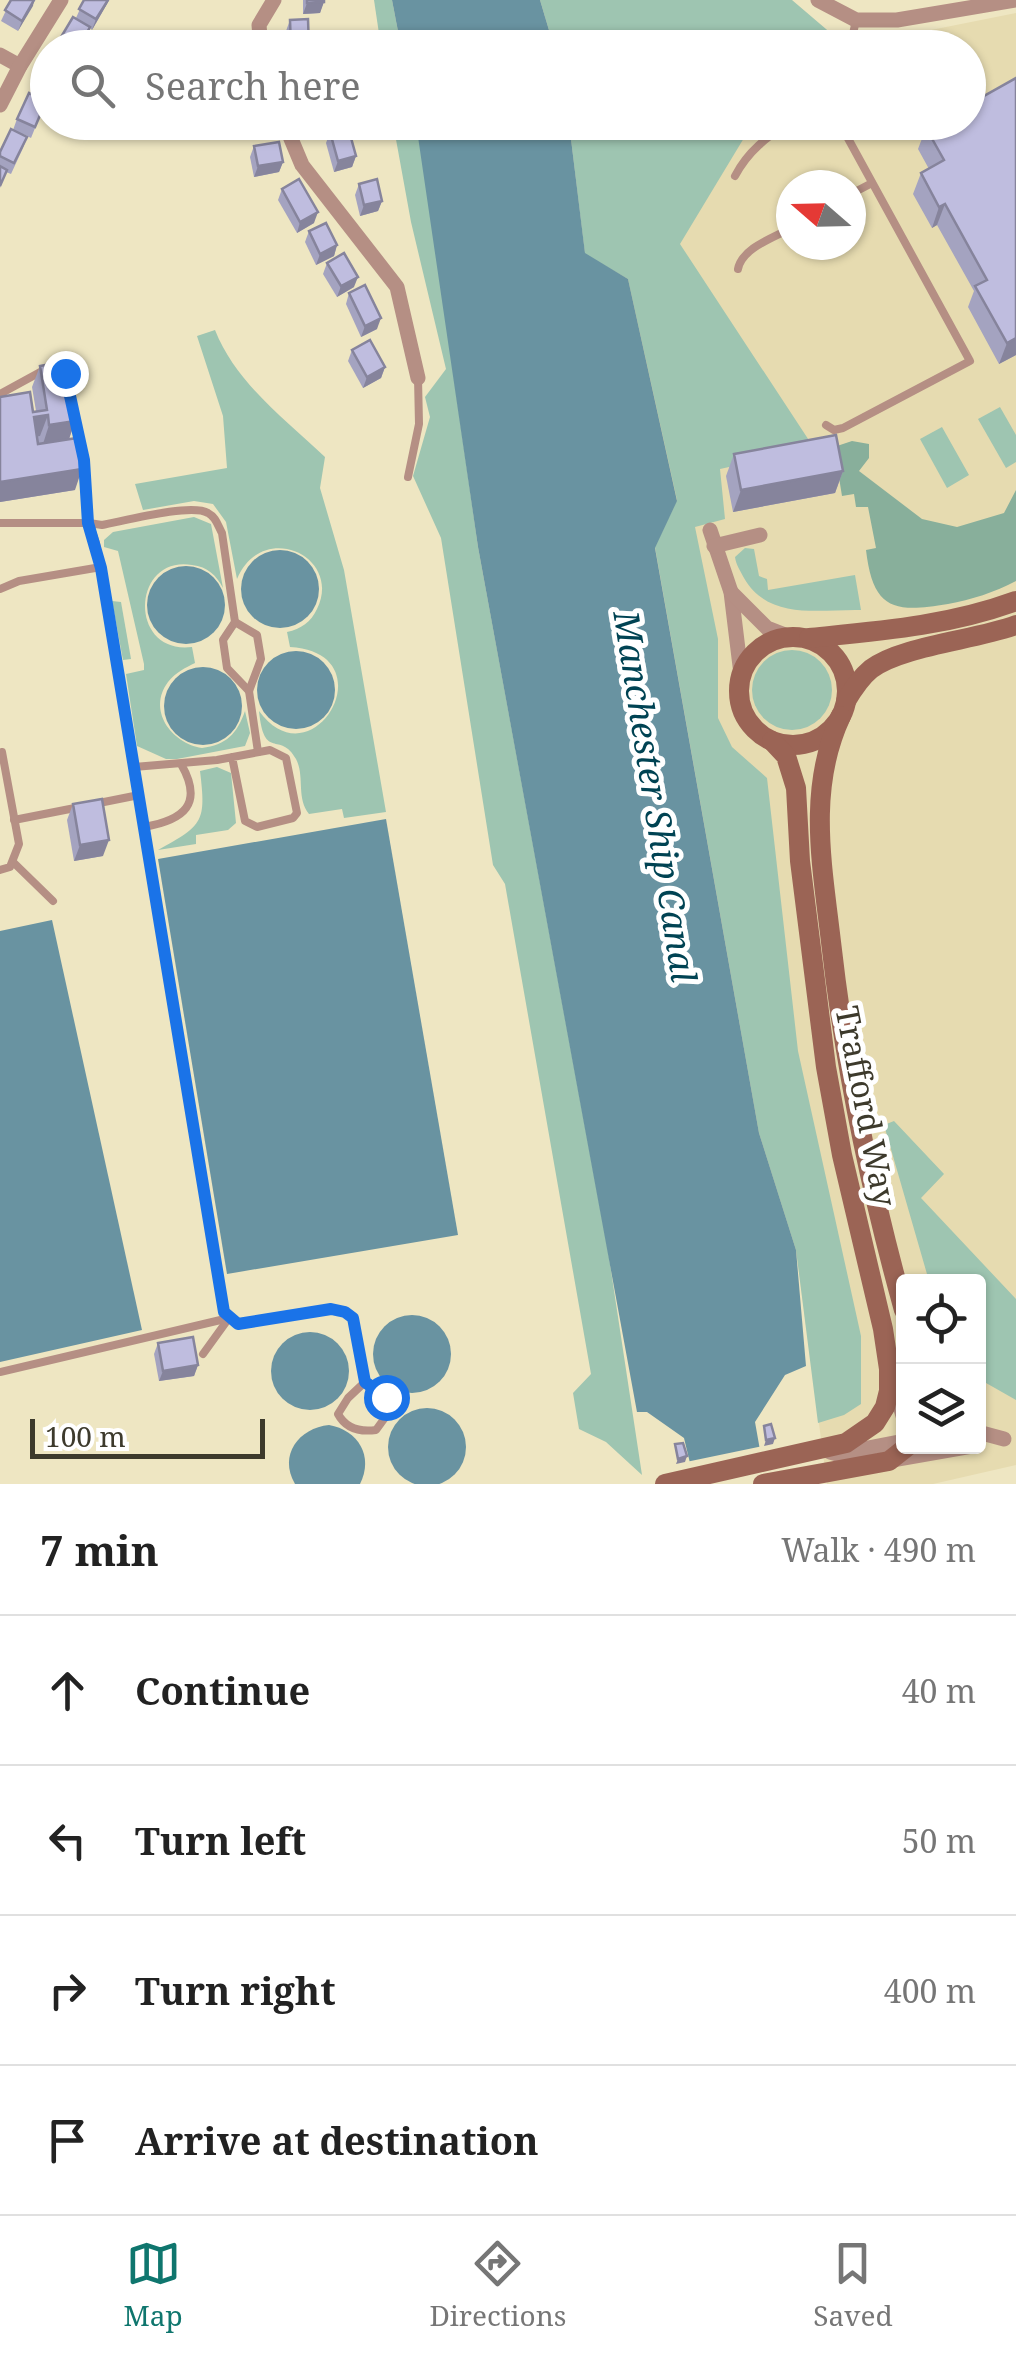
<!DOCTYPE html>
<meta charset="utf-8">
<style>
body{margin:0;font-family:"Noto Serif",serif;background:#f2f2f2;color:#222}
.controls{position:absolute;right:30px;bottom:30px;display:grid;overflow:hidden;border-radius:10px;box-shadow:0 2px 8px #0004}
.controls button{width:90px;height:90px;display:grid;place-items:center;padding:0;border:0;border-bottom:2px solid #e0e0e0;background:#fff;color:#222;font:50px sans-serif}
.compass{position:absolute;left:776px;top:170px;width:90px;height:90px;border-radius:50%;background:#fff;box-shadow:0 2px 8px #0004;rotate:290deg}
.scale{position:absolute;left:30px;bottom:25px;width:235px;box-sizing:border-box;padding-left:10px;border:5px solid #3d3a2c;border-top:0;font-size:28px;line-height:35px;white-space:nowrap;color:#3d3a2c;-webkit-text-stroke:8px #fff;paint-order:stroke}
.stop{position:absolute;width:30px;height:30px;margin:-22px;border:8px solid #1a73e8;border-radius:50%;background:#fff}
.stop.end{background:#1a73e8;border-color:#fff;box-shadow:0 2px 10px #0008}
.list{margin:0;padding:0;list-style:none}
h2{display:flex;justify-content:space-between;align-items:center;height:130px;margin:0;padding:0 40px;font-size:42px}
h2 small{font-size:32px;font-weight:400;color:#767676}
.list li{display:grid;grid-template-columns:65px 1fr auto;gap:30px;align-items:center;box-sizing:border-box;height:150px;padding:0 40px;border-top:2px solid #e0e0e0}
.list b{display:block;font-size:38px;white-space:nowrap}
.list em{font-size:32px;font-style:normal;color:#767676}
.icon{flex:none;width:55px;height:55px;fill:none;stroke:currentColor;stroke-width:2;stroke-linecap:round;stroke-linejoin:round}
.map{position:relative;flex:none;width:1016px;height:1484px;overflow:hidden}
.search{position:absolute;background:#fff;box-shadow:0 2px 8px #0004;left:30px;right:30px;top:30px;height:110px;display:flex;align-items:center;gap:25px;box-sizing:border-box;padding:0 35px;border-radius:55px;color:#767676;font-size:38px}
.sheet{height:730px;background:#fff}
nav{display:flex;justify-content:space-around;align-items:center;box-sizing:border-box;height:140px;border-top:2px solid #e0e0e0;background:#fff;font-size:28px;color:#767676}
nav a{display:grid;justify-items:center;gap:5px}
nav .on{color:#0f766e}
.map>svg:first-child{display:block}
.built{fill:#e6dbb0;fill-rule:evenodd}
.green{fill:#9ec5b1}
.forest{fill:#88af9b}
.water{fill:#6993a1}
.pier{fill:#eee6c2}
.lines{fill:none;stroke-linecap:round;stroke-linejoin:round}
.lane{stroke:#b58f84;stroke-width:8}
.street{stroke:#b58f84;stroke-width:15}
.secondary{stroke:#9b6455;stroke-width:20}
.wall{fill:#a4a3c0}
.shaded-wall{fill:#86849c}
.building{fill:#bfbddf;stroke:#86849c;stroke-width:2.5}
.route{stroke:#1a73e8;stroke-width:12}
.labels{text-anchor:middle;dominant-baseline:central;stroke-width:10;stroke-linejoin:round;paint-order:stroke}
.street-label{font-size:32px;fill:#3d3a2c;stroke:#fff}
.water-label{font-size:35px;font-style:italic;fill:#004353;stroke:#fff}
</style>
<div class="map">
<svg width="1016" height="1484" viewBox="0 0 1016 1484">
<rect width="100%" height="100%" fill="#eee6c2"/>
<path class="built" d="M1016,13V1465L933,1484H827L796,1250L759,1133L655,547L569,123L968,122V48L762,47L833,35L873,40L906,35ZM791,185H851V245H791ZM904,1282H978V1446H904Z"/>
<g class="green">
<path d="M374,0H392L401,47H381Z"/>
<path d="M540,0H792L833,35L803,40L798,48L554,47Z"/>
<path d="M393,123H416L424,167L478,547L608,1251L642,1475L606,1442L579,1429L573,1393L591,1374L505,884L493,865L441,538L413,476L430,417L425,397L446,369L411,222Z"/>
<path d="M569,123H753L680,244L814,448L720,469L725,519L695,527L718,639V718L732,747L767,778L798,1051L861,1336V1404L844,1415L818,1423L796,1250L759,1133L655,547L677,500L628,279L585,254Z"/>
<path d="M215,330C236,383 284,418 325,457L320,488L344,570L386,812L344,818L342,809L309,814C296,798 305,776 296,759C280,730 264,762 259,711C313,785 389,653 290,647L287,632C301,629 311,622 317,609C343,556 262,519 237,579L226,522L213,504L194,501L143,510L135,484L227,468L223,416L197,336Z"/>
<path d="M1000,407L1016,435V462L1006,468L978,419Z"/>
<path d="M942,427L969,475L947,488L920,439Z"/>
<path d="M194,517L211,524L223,588C216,575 208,567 192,565C131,555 128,655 192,647L195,663C185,668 176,672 168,682C147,710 171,743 202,748C226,745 237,734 245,711L250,733L245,746L177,759H166L137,746L126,674L144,670V664L118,551L104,547V540L113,532Z"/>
<path d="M745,548L754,549L759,576L767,579L768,590L855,575L861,610C819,609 769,621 744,578C740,570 736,565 735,557Z"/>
<path d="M112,601L121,602L131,659L123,660Z"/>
<circle cx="792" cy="690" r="40"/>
<path d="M217,767L231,773L236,823L228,830L196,835V844L158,850C204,825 206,821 200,771Z"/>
<path d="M894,1121L944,1174L921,1198L1016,1299V1400L979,1379L978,1282L929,1281L884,1125Z"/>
</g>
<path class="forest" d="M852,441L869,444V458L859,471L922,519L957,527L1004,513L1016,490V581C995,592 971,600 948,604C894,613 873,610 866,550L876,548L868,507H856L854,494L842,496L834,447Z"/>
<g class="water">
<path d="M392,0H540L554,47H401Z"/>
<path d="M416,123H569L585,253L628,279L677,501L655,548L759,1133L796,1250L806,1366L785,1375L755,1422L766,1484H695L684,1438L647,1412H637L478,547Z"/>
<circle cx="280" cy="589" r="39"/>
<circle cx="186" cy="605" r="39"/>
<circle cx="296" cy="690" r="39"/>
<circle cx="203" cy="706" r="39"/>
<path d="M386,819L458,1235L227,1274L158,859Z"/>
<path d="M52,920L142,1330L0,1362V931Z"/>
<circle cx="412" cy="1354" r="39"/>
<circle cx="310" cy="1371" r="39"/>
<circle cx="427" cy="1447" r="39"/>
<path d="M329,1425C358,1430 374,1456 360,1484H295C278,1455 299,1428 329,1425Z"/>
</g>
<path class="pier" d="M763,1446L771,1484H690L686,1462Z"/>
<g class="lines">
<g class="lane">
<path d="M850,48L856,20"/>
<path d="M735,176C748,151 767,137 790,122"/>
<path d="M851,194L872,183"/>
<path d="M738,269C742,248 773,238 791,228"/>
<path d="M0,394L44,370"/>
<path d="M72,405L84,460L89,523L102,525C124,521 191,503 208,513C216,517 218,526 222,533L235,622L223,640L227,668L249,691"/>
<path d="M826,425L834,430L843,428L970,361L839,122"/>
<path d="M408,477L419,424L418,378"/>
<path d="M0,523H89L96,543L224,1312L239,1324L331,1309L345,1312L353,1317L365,1382L387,1397L384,1419L376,1430C361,1432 346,1429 338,1414L348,1398L365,1382"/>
<path d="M0,589L19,581L101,567"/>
<path d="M235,622L257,635L261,659L249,691L258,752"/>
<path d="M134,767L217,760L270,750L286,758L297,813L293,818L257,827L245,821L232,757"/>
<path d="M94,804L139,795"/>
<path d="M14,820L80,807"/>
<path d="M144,827C184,820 204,804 181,764"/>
<path d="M13,862L53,901"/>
<path d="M0,870L10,867L19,844L2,752"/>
<path d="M203,1354L229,1318"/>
<path d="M0,1372L229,1318"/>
</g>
<g class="street">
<path d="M818,0L856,20H897L1016,0"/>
<path d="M261,48L259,25L274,0"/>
<path d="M0,55L20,66"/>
<path d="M0,105L20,66L61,0"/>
<path d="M284,122L302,165L397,287L418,378"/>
<path d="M710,530L731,592L741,674"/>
<path d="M714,546L760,535"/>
<path d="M731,592L767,628L790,637"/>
<path d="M892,1379L904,1419"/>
<path d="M978,1432L1004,1439"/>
<path d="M830,1452L837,1454L904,1441"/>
<path d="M892,1460L972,1446"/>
</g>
<g class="secondary">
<circle cx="793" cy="691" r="54"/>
<path d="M809,638C880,631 948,626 1016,601"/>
<path d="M846,701C853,689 860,678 871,669C901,646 976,640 1016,625"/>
<path d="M841,716C807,789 822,864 831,942C845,1067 870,1188 904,1310"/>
<path d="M665,1484L846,1443L875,1423L885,1407L889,1391V1369L883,1329L842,1155L826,1067L800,861L796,788L786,756L772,741"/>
<path d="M763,1484L889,1461L908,1446"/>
</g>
</g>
<g class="wall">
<path d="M11,0H35L18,31L1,21Z"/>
<path d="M84,0H109L92,30L90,28L80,48H56L58,42L76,18Z"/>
<path d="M303,0H324L320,13L303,14Z"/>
<path d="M290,20L309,48H287L286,31Z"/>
<path d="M48,63V94L36,87Z"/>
<path d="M1016,78V355L999,364L968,307L974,291L937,225L932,228L913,194L921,173L929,169L918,149L926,128Z"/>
<path d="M46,101L31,138L23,134L27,137L23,148L11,174L6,172L0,188V152L13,130L17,119Z"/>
<path d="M330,132L356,156L352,167L334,172L326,143Z"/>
<path d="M254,146L283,162L279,172L254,177L250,157Z"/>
<path d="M359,184L382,201L378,211L360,216L355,195Z"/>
<path d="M282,189L314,223L297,233L278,200Z"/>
<path d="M309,231L337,245L334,256L316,265L305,242Z"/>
<path d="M327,263L354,287L337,297L323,274Z"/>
<path d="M349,293L377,329L361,337L346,304Z"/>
<path d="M352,350L385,367L381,378L363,388L348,361Z"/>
<path d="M40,366L75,421L69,439L75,490L0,502V397L33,412L36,411L32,387Z"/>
<path d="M734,454L843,471L835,493L733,512L726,476Z"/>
<path d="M73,804L103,856L74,861L67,820Z"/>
<path d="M158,1343L198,1365L194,1376L159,1381L154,1354Z"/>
</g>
<g class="shaded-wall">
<path d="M34,0L33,6L18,31L22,21Z"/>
<path d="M108,0H109L107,4L92,30L96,19Z"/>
<path d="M324,2L320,13L303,14L307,3Z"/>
<path d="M356,156L352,167L334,172L338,161Z"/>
<path d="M283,162L279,172L254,177L258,166Z"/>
<path d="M382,201L378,211L360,216L364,205Z"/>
<path d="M945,204L937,225L932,228L939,207Z"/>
<path d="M318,212L314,223L297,233L300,222Z"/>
<path d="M337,245L334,256L316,265L320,254Z"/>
<path d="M358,277L354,287L337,297L341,286Z"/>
<path d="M381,318L377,329L361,337L365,326Z"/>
<path d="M1016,338V355L999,364L1007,343Z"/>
<path d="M385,367L381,378L363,388L367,377Z"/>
<path d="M48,415L40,436L26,438L34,417Z"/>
<path d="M75,421L68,442L42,447L49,425Z"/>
<path d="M82,469L75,490L0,502V482Z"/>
<path d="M843,471L835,493L733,512L741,490Z"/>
<path d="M109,840L103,856L74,861L80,845Z"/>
<path d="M198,1365L194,1376L159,1381L163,1371Z"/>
<path d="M775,1438L773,1444L764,1446L766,1440Z"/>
<path d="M687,1456L685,1462L676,1464L678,1459Z"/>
</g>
<g class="building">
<path d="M11,0H34L22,21L5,10Z"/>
<path d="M84,0H108L96,19L79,9Z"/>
<path d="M307,0H324V2L307,3Z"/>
<path d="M73,17L90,27L78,48H67L58,42Z"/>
<path d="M308,19L309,48H291L290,20Z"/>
<path d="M48,63V80L40,76Z"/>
<path d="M1016,78V338L1007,343L975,286L987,280L945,204L939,207L921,173L944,160L926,128L936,122H968V105Z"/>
<path d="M29,93L46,101L35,127L17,119Z"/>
<path d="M348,127L356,156L338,161L330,132Z"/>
<path d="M11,129L27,137L14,163L0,156V152Z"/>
<path d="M279,142L283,162L258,166L254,146Z"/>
<path d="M0,166L7,170L0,186Z"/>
<path d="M299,179L318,212L300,222L282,189Z"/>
<path d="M377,179L382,201L364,205L359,184Z"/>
<path d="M326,223L337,245L320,254L309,231Z"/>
<path d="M344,253L358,277L341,286L327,263Z"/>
<path d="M365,285L381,318L365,326L349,293Z"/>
<path d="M370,340L385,367L367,377L352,350Z"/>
<path d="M66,361L75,421L49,425L48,415L34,417L38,444L77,438L82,469L0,482V397L30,392L33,412L47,410L40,366Z"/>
<path d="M836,435L843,471L741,490L734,454Z"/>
<path d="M102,799L109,840L80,845L73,804Z"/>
<path d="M193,1337L198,1365L163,1371L158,1343Z"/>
<path d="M771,1424L775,1438L766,1440L764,1426Z"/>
<path d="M683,1443L687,1456L678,1459L675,1444Z"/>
</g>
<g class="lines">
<path class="route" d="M65,373L84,460L88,523L101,568L224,1312L238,1324L331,1309L345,1312L353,1318L365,1382L386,1397"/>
</g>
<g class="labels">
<g class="street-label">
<text transform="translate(867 1106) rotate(79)">Trafford Way</text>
</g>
<g class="water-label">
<text transform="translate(656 796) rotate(81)">Manchester Ship Canal</text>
</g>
</g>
</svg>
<div class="controls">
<button><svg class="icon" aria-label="locate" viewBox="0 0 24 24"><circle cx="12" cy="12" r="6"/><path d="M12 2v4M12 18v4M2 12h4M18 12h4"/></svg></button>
<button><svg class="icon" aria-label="layers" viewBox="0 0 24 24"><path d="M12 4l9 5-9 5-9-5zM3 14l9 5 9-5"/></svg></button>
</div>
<svg class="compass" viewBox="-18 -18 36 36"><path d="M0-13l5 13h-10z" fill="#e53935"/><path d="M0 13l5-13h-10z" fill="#767676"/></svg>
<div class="scale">100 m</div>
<div class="stop" style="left:386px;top:1397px"></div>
<div class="stop end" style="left:65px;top:373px"></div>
<div class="search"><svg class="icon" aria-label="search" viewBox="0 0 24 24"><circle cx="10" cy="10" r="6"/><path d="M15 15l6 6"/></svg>Search here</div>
</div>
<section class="sheet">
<h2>7 min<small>Walk · 490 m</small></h2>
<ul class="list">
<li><svg class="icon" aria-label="ahead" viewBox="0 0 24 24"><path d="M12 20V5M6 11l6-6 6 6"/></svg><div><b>Continue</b></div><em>40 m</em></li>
<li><svg class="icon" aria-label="left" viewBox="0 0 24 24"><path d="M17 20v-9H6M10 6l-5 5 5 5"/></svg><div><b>Turn left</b></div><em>50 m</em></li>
<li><svg class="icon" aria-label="right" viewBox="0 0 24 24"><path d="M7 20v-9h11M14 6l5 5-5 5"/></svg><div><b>Turn right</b></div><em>400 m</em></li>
<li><svg class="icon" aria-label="arrive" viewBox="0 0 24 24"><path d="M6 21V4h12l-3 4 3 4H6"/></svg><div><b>Arrive at destination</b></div></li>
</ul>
</section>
<nav>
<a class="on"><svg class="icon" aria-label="map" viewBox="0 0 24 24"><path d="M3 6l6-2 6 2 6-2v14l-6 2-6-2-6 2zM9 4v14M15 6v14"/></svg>Map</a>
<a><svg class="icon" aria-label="directions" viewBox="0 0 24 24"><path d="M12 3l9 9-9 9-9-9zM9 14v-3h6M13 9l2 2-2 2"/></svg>Directions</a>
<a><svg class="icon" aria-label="saved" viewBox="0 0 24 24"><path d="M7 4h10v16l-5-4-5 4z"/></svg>Saved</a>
</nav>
